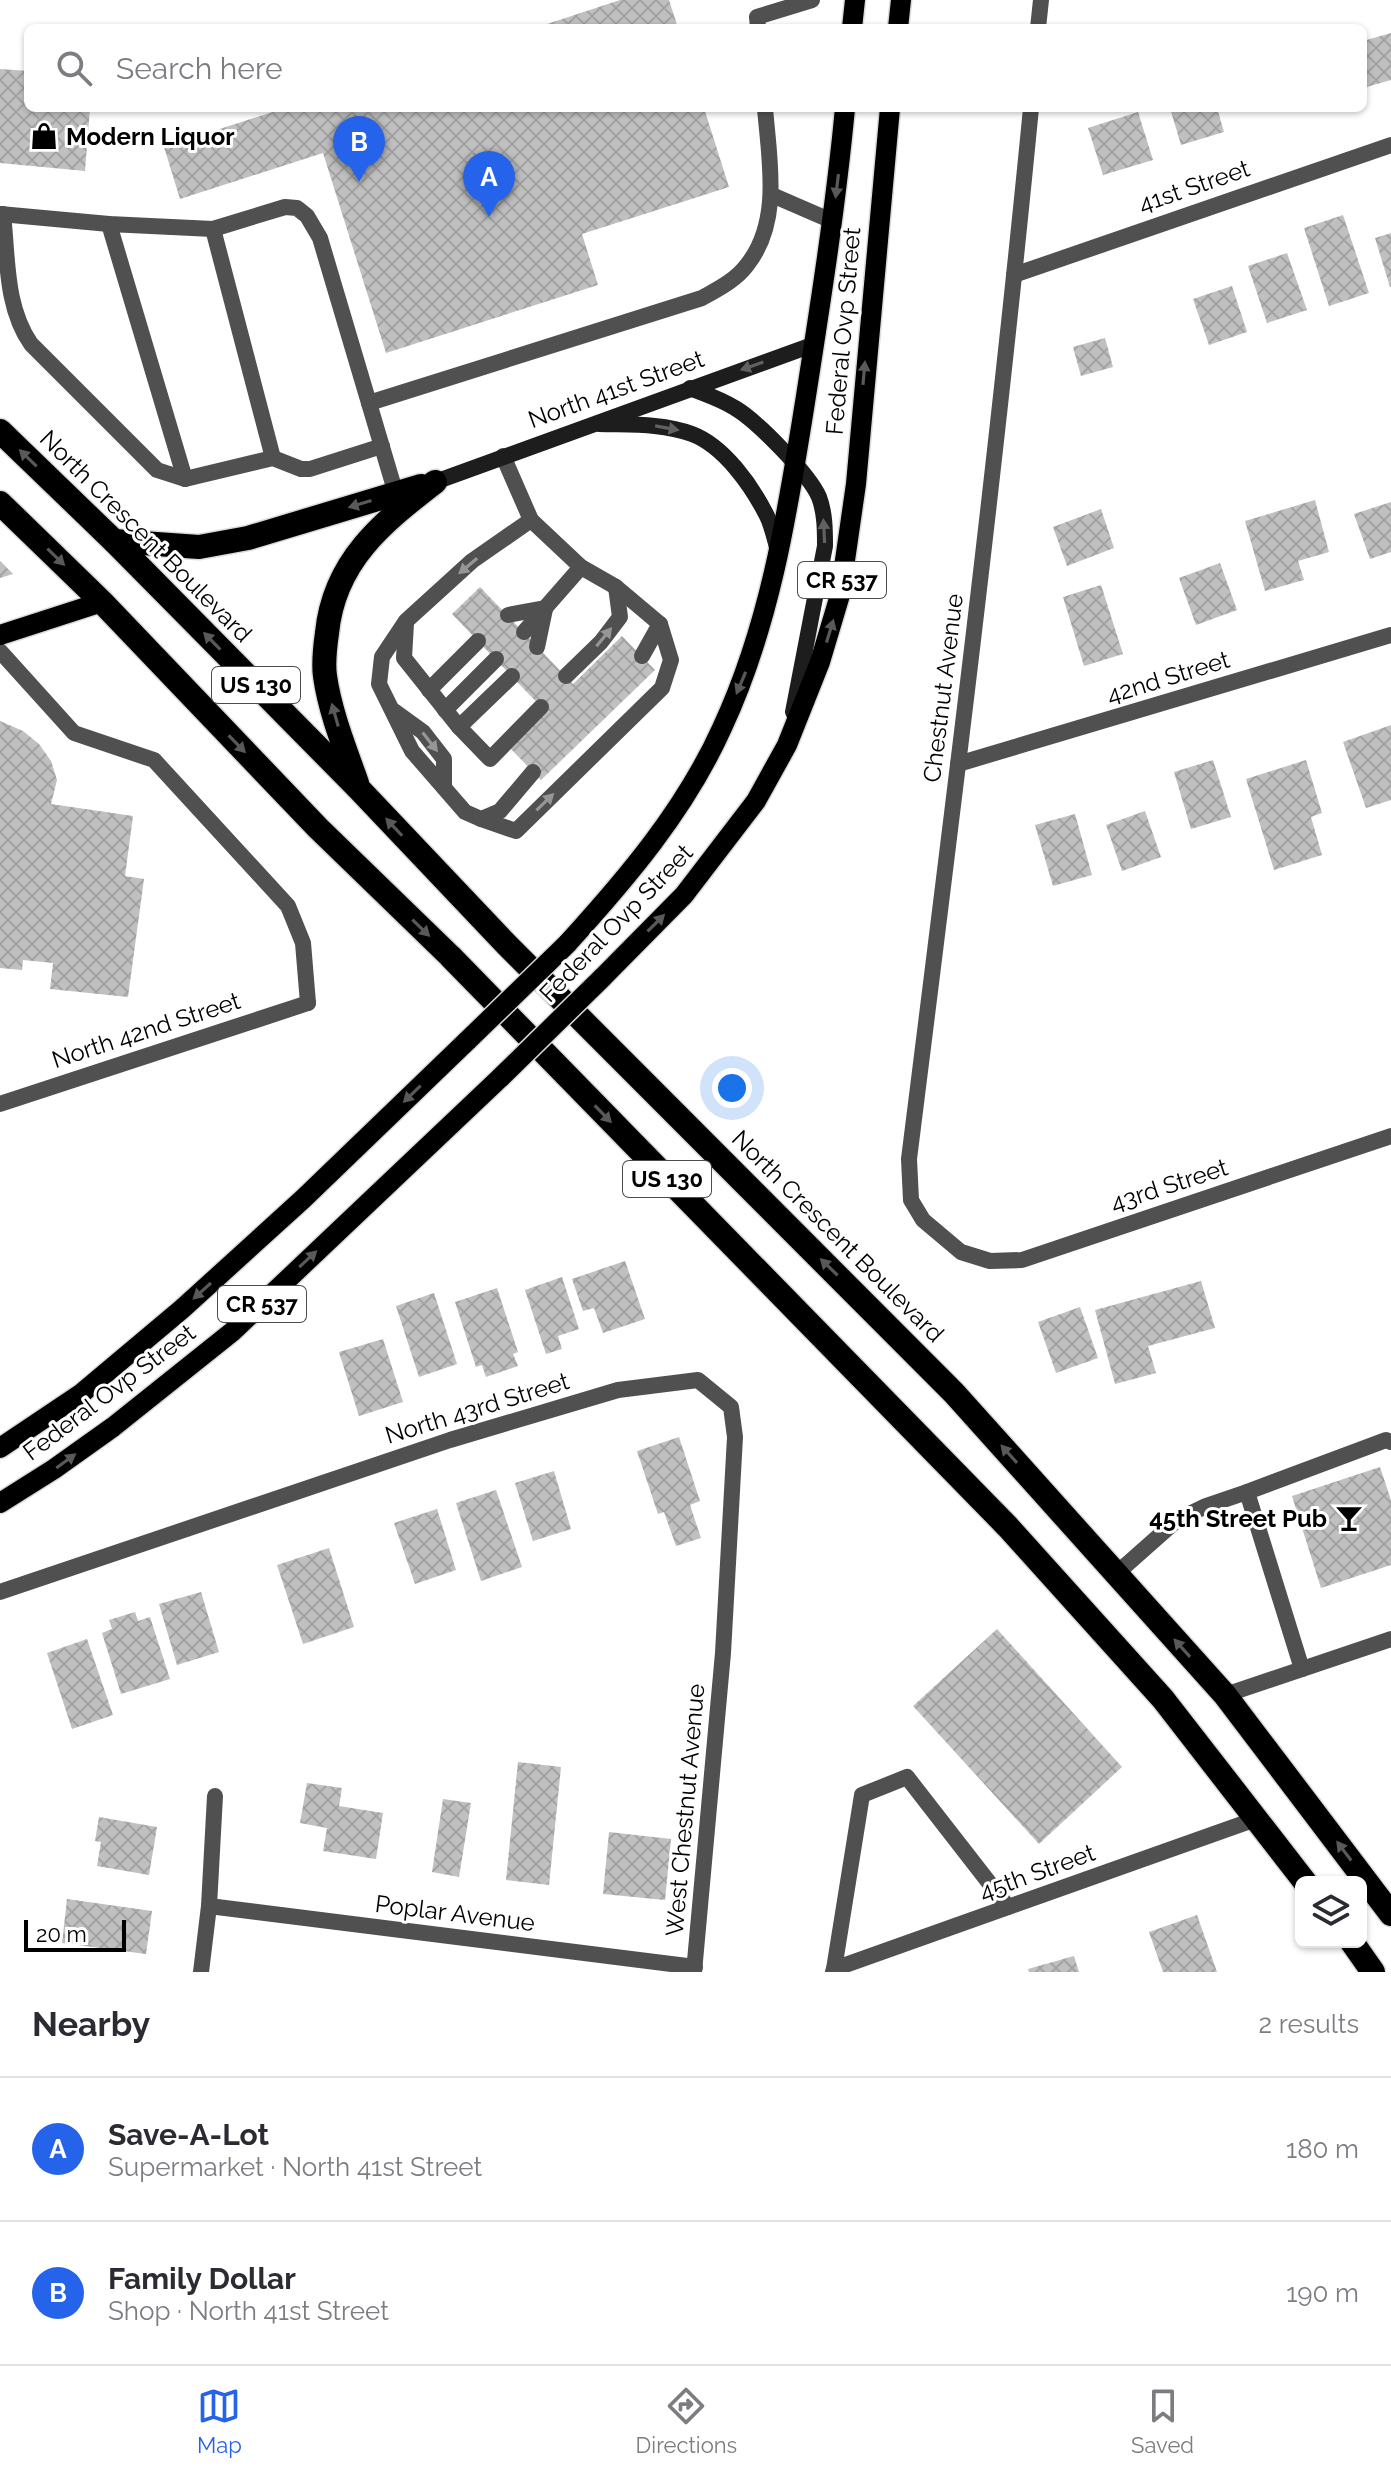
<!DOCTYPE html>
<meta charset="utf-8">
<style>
body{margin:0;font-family:Raleway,sans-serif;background:#f2f2f3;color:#2b2b33}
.controls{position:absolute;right:24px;bottom:24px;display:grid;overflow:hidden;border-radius:12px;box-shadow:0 2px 6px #0004}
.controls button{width:72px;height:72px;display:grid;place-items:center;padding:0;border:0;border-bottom:2px solid #e1e1e2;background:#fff;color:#2b2b33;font:40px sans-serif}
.scale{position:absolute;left:24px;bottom:20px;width:102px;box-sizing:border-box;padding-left:8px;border:4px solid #000;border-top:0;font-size:22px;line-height:28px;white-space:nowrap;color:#000;-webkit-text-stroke:6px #fff;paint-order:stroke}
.you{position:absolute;left:732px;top:1088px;width:28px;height:28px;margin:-20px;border:6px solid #fff;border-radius:50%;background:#1a73e8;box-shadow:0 0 0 12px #1a73e833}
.badge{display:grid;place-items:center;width:52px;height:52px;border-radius:50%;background:#2563eb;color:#fff;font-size:26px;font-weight:700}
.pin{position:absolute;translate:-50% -66px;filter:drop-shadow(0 2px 4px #0008)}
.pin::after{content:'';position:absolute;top:42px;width:28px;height:24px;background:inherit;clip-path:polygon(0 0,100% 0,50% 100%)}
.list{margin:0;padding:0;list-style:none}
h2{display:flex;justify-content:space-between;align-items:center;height:104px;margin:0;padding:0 32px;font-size:34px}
h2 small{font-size:26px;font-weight:400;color:#7c7c81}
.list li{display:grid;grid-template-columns:52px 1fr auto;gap:24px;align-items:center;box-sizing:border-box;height:144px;padding:0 32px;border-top:2px solid #e1e1e2}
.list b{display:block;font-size:30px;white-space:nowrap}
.list p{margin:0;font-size:26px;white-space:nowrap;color:#7c7c81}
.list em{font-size:26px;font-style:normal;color:#7c7c81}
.icon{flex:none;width:44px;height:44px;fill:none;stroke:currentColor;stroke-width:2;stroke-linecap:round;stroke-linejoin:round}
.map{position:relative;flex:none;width:1391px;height:1972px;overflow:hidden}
.search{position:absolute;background:#fff;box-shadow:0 2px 6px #0004;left:24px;right:24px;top:24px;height:88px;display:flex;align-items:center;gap:20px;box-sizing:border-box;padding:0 28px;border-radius:12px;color:#7c7c81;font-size:30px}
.sheet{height:392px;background:#fff}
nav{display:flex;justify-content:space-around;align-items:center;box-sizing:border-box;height:112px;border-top:2px solid #e1e1e2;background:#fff;font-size:22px;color:#7c7c81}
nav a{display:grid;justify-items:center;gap:4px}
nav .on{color:#2563eb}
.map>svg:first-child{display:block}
.building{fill:url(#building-cross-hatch)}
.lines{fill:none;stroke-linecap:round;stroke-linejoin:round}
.primary-casing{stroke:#dbdbdb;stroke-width:23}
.highway-casing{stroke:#dbdbdb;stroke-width:27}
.lane{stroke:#505050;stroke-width:16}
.street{stroke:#505050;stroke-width:16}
.secondary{stroke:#1d1d1d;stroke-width:16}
.primary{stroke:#000;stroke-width:20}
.highway{stroke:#000;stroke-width:24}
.primary-bridge-casing{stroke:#dbdbdb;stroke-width:23;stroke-linecap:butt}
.primary-bridge{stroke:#000;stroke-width:20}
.oneway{fill:#595959}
.oneway2{fill:#616161}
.oneway3{fill:#969696}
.labels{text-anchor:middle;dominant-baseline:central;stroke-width:6;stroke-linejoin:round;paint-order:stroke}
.shield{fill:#fff;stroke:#4c4c4c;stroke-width:2}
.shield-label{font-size:22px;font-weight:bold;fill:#000}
.poi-label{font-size:24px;font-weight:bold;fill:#000;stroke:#fff;text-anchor:start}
.street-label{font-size:24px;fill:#000;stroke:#fff}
</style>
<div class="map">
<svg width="1391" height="1972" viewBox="0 0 1391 1972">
<defs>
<pattern id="building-cross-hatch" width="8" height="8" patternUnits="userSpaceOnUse" patternTransform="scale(2)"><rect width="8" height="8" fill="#c0c0c0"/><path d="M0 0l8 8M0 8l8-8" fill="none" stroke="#a3a3a3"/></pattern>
</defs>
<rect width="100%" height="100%" fill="#fff"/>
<g class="building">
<path d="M620,0H669L678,28H535Z"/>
<path d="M1391,33V80L1363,88V41Z"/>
<path d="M0,69L28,71V108H90L85,171L0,163Z"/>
<path d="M285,108H704L729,187L582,234L598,285L386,353L323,153L180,199L164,147Z"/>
<path d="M1170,108H1217L1224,132L1181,145Z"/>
<path d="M1138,112L1153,160L1103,175L1088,128Z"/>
<path d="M1343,215L1369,293L1329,306L1304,228Z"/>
<path d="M1391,233V287H1390L1375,238Z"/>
<path d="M1287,253L1307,310L1267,323L1248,266Z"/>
<path d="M1232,286L1247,332L1209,345L1193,299Z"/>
<path d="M1105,338L1113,367L1081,376L1073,347Z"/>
<path d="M1315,500L1329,552L1298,561L1304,580L1265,591L1245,521Z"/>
<path d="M1391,502V552L1370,559L1354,514Z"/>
<path d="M1101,509L1114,548L1067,566L1053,527Z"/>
<path d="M0,561L13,574L0,578Z"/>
<path d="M1220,563L1237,610L1196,625L1179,578Z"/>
<path d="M1101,585L1123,654L1084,666L1063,597Z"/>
<path d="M480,587L573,684L622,636L655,670L541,780L509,747L546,712L452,614Z"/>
<path d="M0,721L23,731L39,744L51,761L57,780L51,804L133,816L125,876L144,879L128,997L50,989L53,963L23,960L22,970L0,968Z"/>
<path d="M1391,725V800L1366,808L1343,742Z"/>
<path d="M1213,760L1231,817L1191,829L1174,772Z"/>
<path d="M1306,760L1322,813L1311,817L1322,855L1274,870L1246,779Z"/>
<path d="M1145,811L1161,857L1122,871L1106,825Z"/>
<path d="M1075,814L1092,875L1053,886L1035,825Z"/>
<path d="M625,1261L645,1319L603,1333L594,1308L583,1311L572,1279Z"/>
<path d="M562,1277L579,1329L558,1336L562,1349L546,1354L525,1290Z"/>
<path d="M1201,1281L1215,1328L1148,1346L1156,1373L1115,1384L1095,1310Z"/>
<path d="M497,1288L518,1352L513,1354L518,1366L486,1377L482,1365L476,1367L455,1302Z"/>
<path d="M434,1293L457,1364L419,1377L396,1306Z"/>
<path d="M1080,1307L1098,1358L1056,1373L1038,1322Z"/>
<path d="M383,1339L403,1402L359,1416L339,1352Z"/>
<path d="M679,1437L700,1501L690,1505L701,1538L676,1546L664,1512L658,1514L637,1451Z"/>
<path d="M1380,1467L1391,1500V1565L1321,1588L1292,1496Z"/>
<path d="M554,1471L571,1529L533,1541L515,1483Z"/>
<path d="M496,1490L522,1567L481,1581L456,1503Z"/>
<path d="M437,1509L456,1570L415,1584L394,1523Z"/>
<path d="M329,1548L354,1627L303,1644L277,1565Z"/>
<path d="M201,1592L219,1652L177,1665L159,1604Z"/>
<path d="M135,1612L138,1621L150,1617L170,1679L121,1694L102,1633L112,1629L109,1620Z"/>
<path d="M997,1629L1122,1767L1039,1844L913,1706Z"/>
<path d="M87,1639L113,1715L72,1729L47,1653Z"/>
<path d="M518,1762L561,1767L549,1885L506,1880Z"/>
<path d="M307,1783L342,1788L339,1806L383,1813L376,1859L323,1851L327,1828L300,1823Z"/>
<path d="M443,1799L471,1803L459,1877L432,1872Z"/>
<path d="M99,1817L157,1827L149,1875L97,1866L101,1842L95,1841Z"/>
<path d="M609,1832L671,1839L665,1900L603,1894Z"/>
<path d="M67,1899L152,1911L146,1954L62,1943Z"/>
<path d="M1197,1915L1217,1972H1163L1149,1932Z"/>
<path d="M1074,1956L1079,1972H1029L1028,1969Z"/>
</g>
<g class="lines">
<g class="primary-casing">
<g id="primary">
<path d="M852,28L855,0"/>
<path d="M898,28L901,0"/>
<path d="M0,635L102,602"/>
<path d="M567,944C627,878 685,810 722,728C771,623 788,509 806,396C821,300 836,204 845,108"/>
<path d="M602,978L684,895L756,801L787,745L820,662L840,595L856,484L890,108"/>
<path d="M0,1448L82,1393L182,1309L303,1199L468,1040"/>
<path d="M0,1503L54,1469L113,1427L232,1332L501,1077"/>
</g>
</g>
<g class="highway-casing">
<g id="highway">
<path d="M0,431L114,541L359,789L506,944L954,1393L1225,1695L1391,1914"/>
<path d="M0,503L102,602L318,828L450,956L1008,1527L1163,1699L1305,1882"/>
<path d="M114,541L199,547L248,538L421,486"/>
<path d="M357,783C345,749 330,712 325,676C323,662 325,647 327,633C334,561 382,523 435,482"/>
<path d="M1352,1942L1373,1972"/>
</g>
</g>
<g class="lane">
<path d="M758,28L757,17L812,0"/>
<path d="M772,195L832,221"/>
<path d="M0,214L109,224L213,229L285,207L297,208L307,216L320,238L396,494"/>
<path d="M3,214C8,258 5,307 31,344L157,470L185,479L273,458L301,469H310L382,446"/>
<path d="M109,224L185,479"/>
<path d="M213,229L273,458"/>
<path d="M369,403L702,298C718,289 736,280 747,265C782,221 769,159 765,108"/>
<path d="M531,520L472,561L406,621L382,657L379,684L412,751L465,812L481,819L500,811L533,772"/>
<path d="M508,615L545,608"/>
<path d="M406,623L404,658L459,727L490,759L541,707"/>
<path d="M524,632L581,567"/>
<path d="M537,647L545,609"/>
<path d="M0,651L74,733L154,760L288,906L303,943L308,1003"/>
<path d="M642,656L660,624"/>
<path d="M566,676L601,642L620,617L616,587"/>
<path d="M429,690L478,641"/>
<path d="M445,710L496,659"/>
<path d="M394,711L423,732L444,759V787"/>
<path d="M459,727L512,676"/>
<path d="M481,819L516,831L662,688L671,660L660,624L616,587L581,567L531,520L503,456"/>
<path d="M1116,1574L1177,1520L1206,1506L1247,1492"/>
<path d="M1302,1669L1247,1492L1386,1440L1391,1442"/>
<path d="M834,1969L862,1795L907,1777L1008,1907"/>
</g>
<g class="street">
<path d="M1038,28L1041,0"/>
<path d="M1031,108C997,459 953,809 909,1159L911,1200L923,1220L961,1252L990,1261L1022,1260L1391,1136"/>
<path d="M1014,275L1391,145"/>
<path d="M958,764L1391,635"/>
<path d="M0,1104L308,1003"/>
<path d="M0,1592L450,1440L618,1390L698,1380L731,1407L735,1437L723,1653L694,1972"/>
<path d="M1225,1695L1391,1639"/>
<path d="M209,1906L695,1967"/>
<path d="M201,1972L209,1906L215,1796"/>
<path d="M833,1972L834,1969L1256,1819"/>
</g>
<g class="secondary">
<path d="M690,388C705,394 721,399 735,408C757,421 809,474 819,497C825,513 825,530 825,546L793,712"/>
<path d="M599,424C630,425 662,423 692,434C724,446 752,486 767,516C772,526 775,540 778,551"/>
<path d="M435,482L815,344"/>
</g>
<use href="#primary" class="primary"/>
<use href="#highway" class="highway"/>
<g class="primary-bridge-casing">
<g id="primary-bridge">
<path d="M468,1040L567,944"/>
<path d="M501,1077L602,978"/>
</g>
</g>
<use href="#primary-bridge" class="primary-bridge"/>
</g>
<defs><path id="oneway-solid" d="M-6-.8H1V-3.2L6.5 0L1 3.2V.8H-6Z" transform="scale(2)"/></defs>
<g class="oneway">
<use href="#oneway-solid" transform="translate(837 186) rotate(97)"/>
<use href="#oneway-solid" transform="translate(864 373) rotate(-85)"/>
<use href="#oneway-solid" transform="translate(28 458) rotate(-136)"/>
<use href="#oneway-solid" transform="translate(360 504) rotate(163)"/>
<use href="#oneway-solid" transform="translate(56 557) rotate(44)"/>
<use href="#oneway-solid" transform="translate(830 631) rotate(-73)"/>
<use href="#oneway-solid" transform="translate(212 641) rotate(-134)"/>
<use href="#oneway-solid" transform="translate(741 683) rotate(113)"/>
<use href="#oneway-solid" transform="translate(335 715) rotate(-106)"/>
<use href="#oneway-solid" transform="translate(237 744) rotate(46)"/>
<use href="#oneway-solid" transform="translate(394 827) rotate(-133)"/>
<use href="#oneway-solid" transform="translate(656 923) rotate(-45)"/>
<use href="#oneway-solid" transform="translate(421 928) rotate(44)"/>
<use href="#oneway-solid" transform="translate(412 1094) rotate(136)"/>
<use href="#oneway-solid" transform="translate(603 1114) rotate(46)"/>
<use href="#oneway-solid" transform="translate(308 1259) rotate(-43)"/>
<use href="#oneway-solid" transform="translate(829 1267) rotate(-136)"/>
<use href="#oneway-solid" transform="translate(202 1291) rotate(138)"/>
<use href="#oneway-solid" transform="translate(1009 1454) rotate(-132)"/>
<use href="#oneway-solid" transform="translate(66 1461) rotate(-36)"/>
<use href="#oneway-solid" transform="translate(1182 1648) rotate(-132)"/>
<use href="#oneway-solid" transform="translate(1344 1851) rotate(-127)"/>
</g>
<g class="oneway2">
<use href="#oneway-solid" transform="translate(752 366) rotate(161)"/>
<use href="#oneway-solid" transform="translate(667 428) rotate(10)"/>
<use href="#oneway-solid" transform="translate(824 531) rotate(-93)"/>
</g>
<g class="oneway3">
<use href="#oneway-solid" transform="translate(468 566) rotate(140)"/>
<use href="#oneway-solid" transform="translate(604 637) rotate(-51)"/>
<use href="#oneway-solid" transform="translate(430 742) rotate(52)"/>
<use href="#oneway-solid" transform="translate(545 802) rotate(-44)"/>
</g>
<defs>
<g id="shop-bare" transform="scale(2.16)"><path d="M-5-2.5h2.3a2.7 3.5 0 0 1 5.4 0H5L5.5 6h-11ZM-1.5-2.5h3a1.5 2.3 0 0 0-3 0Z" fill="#000" stroke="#fff" stroke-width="2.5" paint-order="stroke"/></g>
<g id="bar-bare" transform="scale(2.16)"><path d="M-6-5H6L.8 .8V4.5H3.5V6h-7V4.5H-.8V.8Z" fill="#000" stroke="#fff" stroke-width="2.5" paint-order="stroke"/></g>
</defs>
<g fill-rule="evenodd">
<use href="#shop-bare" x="44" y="136"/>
<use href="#bar-bare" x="1349" y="1518"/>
</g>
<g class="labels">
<g class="shield">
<rect x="798" y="562" width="88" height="36" rx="6"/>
<rect x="212" y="667" width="88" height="36" rx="6"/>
<rect x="623" y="1161" width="88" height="36" rx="6"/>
<rect x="218" y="1286" width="88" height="36" rx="6"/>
</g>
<g class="shield-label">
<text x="842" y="580">CR 537</text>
<text x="256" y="685">US 130</text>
<text x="667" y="1179">US 130</text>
<text x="262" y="1304">CR 537</text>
</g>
<g class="poi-label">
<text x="66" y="136">Modern Liquor</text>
<text x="1327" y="1518" text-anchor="end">45th Street Pub</text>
</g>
<g class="street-label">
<text transform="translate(1194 186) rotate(-19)">41st Street</text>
<text transform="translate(843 331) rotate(-85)">Federal Ovp Street</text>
<text transform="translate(616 389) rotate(-20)">North 41st Street</text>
<text transform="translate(146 536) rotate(45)">North Crescent Boulevard</text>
<text transform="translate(1168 677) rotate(-17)">42nd Street</text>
<text transform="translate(943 688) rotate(-83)">Chestnut Avenue</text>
<text transform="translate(616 923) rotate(-46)">Federal Ovp Street</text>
<text transform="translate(146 1030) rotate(-18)">North 42nd Street</text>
<text transform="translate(1169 1185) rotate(-18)">43rd Street</text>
<text transform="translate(838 1236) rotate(45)">North Crescent Boulevard</text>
<text transform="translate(109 1392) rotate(-37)">Federal Ovp Street</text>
<text transform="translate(477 1408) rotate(-17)">North 43rd Street</text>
<text transform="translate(685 1810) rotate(-85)">West Chestnut Avenue</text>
<text transform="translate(1037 1872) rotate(-20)">45th Street</text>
<text transform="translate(455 1913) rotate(7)">Poplar Avenue</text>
</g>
</g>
</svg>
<div class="controls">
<button><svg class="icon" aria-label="layers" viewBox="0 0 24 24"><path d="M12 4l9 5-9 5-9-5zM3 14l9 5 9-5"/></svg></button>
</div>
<div class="scale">20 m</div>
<div class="you"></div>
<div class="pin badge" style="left:489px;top:217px">A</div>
<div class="pin badge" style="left:359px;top:182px">B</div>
<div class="search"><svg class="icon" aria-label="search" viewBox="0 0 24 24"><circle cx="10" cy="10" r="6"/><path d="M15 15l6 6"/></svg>Search here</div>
</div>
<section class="sheet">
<h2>Nearby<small>2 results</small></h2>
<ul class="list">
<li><span class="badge">A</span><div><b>Save-A-Lot</b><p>Supermarket · North 41st Street</p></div><em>180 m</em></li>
<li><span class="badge">B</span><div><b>Family Dollar</b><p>Shop · North 41st Street</p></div><em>190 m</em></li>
</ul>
</section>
<nav>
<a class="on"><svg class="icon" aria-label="map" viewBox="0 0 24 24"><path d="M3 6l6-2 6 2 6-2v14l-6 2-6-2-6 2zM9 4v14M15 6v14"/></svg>Map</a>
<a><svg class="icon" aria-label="directions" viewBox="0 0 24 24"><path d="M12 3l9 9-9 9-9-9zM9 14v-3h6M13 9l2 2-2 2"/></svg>Directions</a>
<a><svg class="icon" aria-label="saved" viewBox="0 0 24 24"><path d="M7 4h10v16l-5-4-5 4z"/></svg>Saved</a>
</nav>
